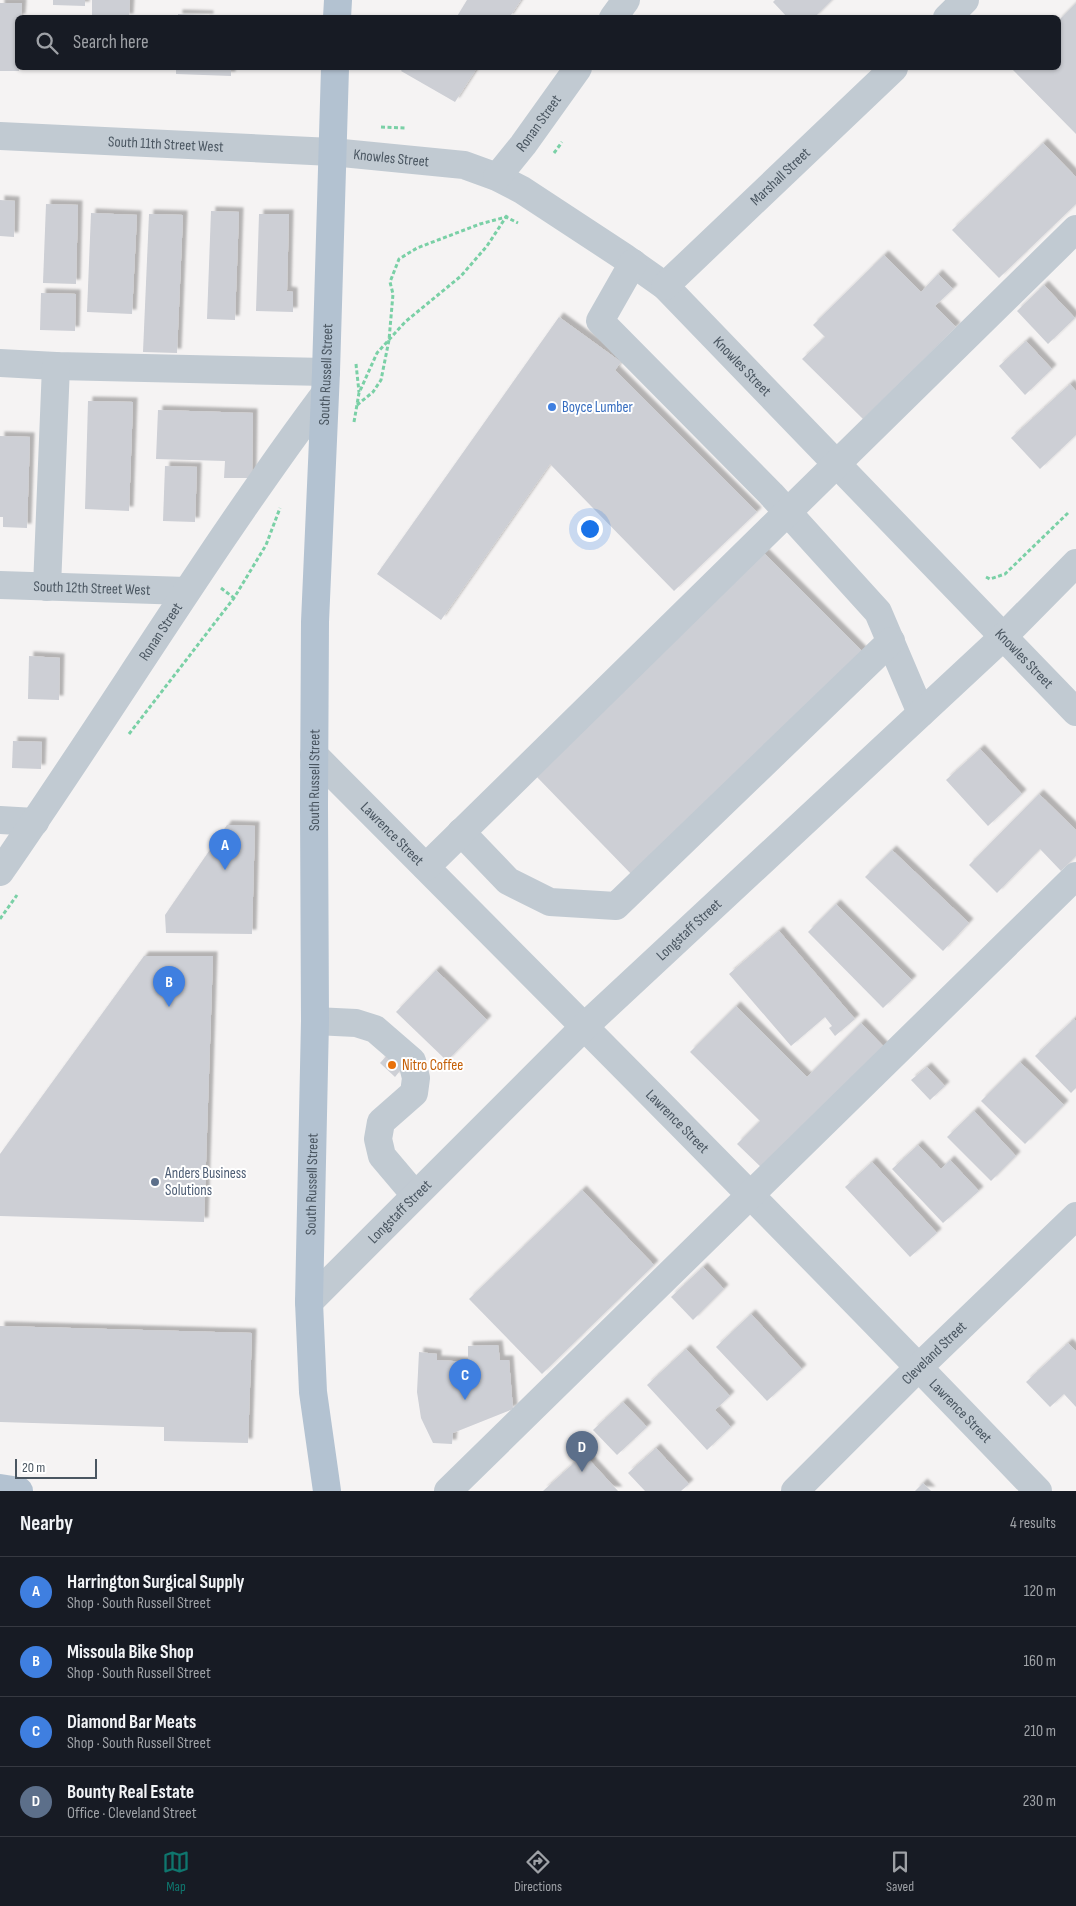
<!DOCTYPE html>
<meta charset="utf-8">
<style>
body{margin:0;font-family:"Sofia Sans Condensed",sans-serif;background:#242831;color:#f1f3f6}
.scale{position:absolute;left:15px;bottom:12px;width:82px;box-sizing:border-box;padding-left:5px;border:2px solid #4a5661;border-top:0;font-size:14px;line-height:18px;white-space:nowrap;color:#4a5661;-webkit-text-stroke:4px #fff;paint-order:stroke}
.you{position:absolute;left:589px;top:528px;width:18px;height:18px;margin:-12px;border:4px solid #fff;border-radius:50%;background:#1a73e8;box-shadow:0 0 0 8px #1a73e833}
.badge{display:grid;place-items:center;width:32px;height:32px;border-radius:50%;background:#0f766e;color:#fff;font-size:16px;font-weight:700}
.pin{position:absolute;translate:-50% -41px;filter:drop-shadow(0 1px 2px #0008)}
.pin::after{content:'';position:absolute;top:26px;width:18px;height:15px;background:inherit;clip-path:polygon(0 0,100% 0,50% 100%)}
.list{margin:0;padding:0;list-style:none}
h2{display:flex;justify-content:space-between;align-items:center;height:65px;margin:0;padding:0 20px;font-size:21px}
h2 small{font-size:16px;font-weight:400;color:#9ea1a6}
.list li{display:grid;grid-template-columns:32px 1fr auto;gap:15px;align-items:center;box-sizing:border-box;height:70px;padding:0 20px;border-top:1px solid #363941}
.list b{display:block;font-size:19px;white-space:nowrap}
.list p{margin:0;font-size:16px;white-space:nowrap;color:#9ea1a6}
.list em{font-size:16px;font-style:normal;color:#9ea1a6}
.icon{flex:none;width:28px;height:28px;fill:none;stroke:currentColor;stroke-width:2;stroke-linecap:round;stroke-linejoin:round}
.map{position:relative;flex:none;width:1076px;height:1491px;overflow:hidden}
.search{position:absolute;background:#171b24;box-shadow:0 1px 4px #0004;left:15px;right:15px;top:15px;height:55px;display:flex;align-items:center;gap:12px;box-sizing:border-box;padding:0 18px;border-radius:8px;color:#9ea1a6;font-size:19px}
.sheet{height:345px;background:#171b24}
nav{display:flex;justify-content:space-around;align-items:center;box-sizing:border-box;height:70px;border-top:1px solid #363941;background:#171b24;font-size:14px;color:#9ea1a6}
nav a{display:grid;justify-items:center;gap:2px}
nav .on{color:#0f766e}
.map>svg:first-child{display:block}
.building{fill:#cdcfd5;filter:url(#shadow)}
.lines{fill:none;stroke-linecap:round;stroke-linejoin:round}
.path{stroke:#7ad0a6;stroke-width:3;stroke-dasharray:4 2.5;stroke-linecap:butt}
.minor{stroke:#c1cad2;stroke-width:28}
.major{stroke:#b3c2d1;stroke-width:28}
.shop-dot{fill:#3f7fe0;stroke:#fff;stroke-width:2}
.food-dot{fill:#e8710a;stroke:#fff;stroke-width:2}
.service-dot{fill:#5c6f8a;stroke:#fff;stroke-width:2}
.labels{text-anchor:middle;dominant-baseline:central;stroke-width:4;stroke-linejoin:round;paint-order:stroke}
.street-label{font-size:15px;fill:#4a5661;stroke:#fff}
.shop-label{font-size:15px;fill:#366cbe;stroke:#fff;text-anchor:start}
.food-label{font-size:15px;fill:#c56008;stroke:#fff;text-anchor:start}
.service-label{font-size:15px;fill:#4e5e75;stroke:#fff;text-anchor:start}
</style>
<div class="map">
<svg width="1076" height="1491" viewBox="0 0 1076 1491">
<defs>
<filter id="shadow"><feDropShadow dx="4.5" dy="-4.5" stdDeviation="1" flood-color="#0004"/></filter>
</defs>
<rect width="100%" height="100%" fill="#f5f3f3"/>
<g class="building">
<path d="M53,0H85V6L53,5Z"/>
<path d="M92,0H130L129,18H92Z"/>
<path d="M467,0H521L509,18H456Z"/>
<path d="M775,0H832L814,18H788L773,2Z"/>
<path d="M0,3H22L21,18H18V68H19V71H0Z"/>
<path d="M1076,3V134L1011,68H1058V21Z"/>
<path d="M178,14L209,15V18H178Z"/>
<path d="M176,68H231V76L176,74Z"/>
<path d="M403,68H477L455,102L401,71Z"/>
<path d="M1043,143L1076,177V204L999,278L952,230Z"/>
<path d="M0,200L15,201L14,237L0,236Z"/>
<path d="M46,204L78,205L76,284L43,283Z"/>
<path d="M211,211L239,212L235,320L207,319Z"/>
<path d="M91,213L137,215L132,314L87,312Z"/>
<path d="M149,214L183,215L177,353L143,352Z"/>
<path d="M259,214H289L287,291L293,292V312L256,311Z"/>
<path d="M884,255L921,292L938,274L953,289L935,306L956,327L863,419L802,359L825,337L813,325Z"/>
<path d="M1044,285L1075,318L1048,344L1017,311Z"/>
<path d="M41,293L76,294L75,331L40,330Z"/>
<path d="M559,317L621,362L615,370L757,512L674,591L550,464L441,620L377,574Z"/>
<path d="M1026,341L1052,369L1025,395L999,366Z"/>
<path d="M1070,384L1076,391V435L1040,469L1011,438Z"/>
<path d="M88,401L133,402L129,511L85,509Z"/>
<path d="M158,410L253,413L252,478H224L225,461L156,459Z"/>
<path d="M0,436L30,437L27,528L3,527V517H0Z"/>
<path d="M165,466L197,467L195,522L163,521Z"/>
<path d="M762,551L863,652L635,878L535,775Z"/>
<path d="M29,656L60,658L59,700L28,699Z"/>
<path d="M13,741L42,742L41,769L12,768Z"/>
<path d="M980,749L1022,794L988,826L946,780Z"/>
<path d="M1039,794L1076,830V856L1061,871L1040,849L997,893L969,865Z"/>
<path d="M227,825L255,826L252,934L166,933L165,915Z"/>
<path d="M892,850L969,923L943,951L865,877Z"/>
<path d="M836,904L912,980L883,1008L808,932Z"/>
<path d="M779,931L855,1019L835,1036L829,1028L832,1026L825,1017L791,1046L729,974Z"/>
<path d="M144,956H213L204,1222L0,1216V1154Z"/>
<path d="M436,970L487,1020L447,1061L396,1012Z"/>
<path d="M736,1006L807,1077L861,1023L887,1050L765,1171L737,1144L760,1121L690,1052Z"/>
<path d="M1074,1019L1076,1021V1088L1071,1093L1035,1056Z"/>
<path d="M390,1052L404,1066L395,1077L380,1063Z"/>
<path d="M1020,1062L1064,1105L1025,1144L981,1101Z"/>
<path d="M927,1067L945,1086L930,1100L911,1080Z"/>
<path d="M974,1111L1016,1156L991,1181L947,1137Z"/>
<path d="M918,1145L941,1169L950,1160L979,1191L943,1223L892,1169Z"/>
<path d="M872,1162L937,1233L910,1257L845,1187Z"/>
<path d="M582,1190L654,1265L542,1374L469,1299Z"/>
<path d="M703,1267L724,1289L693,1320L671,1297Z"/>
<path d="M751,1314L802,1369L767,1401L716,1347Z"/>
<path d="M0,1326L252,1333L248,1443L164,1441V1427L0,1422Z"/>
<path d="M1068,1343L1076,1351V1407L1064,1394L1050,1407L1026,1382Z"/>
<path d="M498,1345L500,1360H509L513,1409L453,1433L452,1444L433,1443L421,1418L417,1392L419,1352L437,1354V1360L468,1362V1346Z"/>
<path d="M686,1349L730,1396L715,1410L731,1427L707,1450L647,1385Z"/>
<path d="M623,1402L647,1427L617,1455L593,1430Z"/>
<path d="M656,1448L689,1484L681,1491H645L628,1473Z"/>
<path d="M584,1454L618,1491H543Z"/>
<path d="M923,1483L931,1491H915Z"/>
</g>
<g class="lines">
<g class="path">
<path d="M381,127L406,128"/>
<path d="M554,153L562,142"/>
<path d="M356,364L359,392"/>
<path d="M357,405L373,392L381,380L389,340L393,294L390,282L399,259L417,248L480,224L506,217L518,223"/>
<path d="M354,422L359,393L377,353L405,322L461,276L487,246L508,214"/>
<path d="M986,577L990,579L1005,574L1069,512"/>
<path d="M221,588L234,598"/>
<path d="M129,734L234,598L266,545L280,508"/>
<path d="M0,919L17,895"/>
</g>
<g class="minor">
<path d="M613,18L626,0"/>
<path d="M947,18L965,0"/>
<path id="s1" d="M0,136L332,152L464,165L497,177L522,190L624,257L665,286L1076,712"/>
<path id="s2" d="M497,177L523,145L578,68"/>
<path d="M633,263L600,321L771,494L878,612L921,713"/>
<path id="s3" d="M665,286L894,68"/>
<path d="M0,363L56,366L326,372"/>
<path id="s4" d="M0,585L186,591"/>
<path d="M47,587L56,366"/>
<path id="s5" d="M314,755C557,999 800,1243 1038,1491"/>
<path d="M0,820L35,822"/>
<path d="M461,832L508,881L550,902L616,906L891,641"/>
<path d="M426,867L1076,229"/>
<path id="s6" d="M0,872C110,714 209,549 324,395"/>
<path d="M315,1021L356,1023L375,1029L412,1061L416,1078L414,1093L381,1122L378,1139L382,1156L415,1195"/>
<path id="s7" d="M309,1302L585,1026L1003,637L1076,563"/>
<path d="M448,1491L1076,876"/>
<path id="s8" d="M795,1491L919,1367L1076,1216"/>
</g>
<g class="major">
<path d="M337,18L338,0"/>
<path d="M0,1488L19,1491"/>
<path id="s9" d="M327,1491L313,1392L309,1302L315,1021L314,806L315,622L326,372L335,68"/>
</g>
</g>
<circle class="shop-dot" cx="552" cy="407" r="5"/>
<circle class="food-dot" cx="392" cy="1065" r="5"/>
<circle class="service-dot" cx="155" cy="1182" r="5"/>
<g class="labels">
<g class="street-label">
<text stroke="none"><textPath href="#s2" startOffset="68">Ronan Street</textPath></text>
<text stroke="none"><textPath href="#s1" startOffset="166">South 11th Street West</textPath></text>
<text stroke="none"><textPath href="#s1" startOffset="392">Knowles Street</textPath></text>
<text stroke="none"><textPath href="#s3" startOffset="159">Marshall Street</textPath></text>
<text stroke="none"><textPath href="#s1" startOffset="812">Knowles Street</textPath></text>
<text stroke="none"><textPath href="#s9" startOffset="1118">South Russell Street</textPath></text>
<text stroke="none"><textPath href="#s4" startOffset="92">South 12th Street West</textPath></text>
<text stroke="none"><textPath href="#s6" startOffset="289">Ronan Street</textPath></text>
<text stroke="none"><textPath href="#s1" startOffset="1218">Knowles Street</textPath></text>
<text stroke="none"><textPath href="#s9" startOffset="712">South Russell Street</textPath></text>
<text stroke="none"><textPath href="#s5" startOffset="111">Lawrence Street</textPath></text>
<text stroke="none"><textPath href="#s7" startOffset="532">Longstaff Street</textPath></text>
<text stroke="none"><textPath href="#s5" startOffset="516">Lawrence Street</textPath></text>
<text stroke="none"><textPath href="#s9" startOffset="308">South Russell Street</textPath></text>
<text stroke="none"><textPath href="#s7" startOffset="128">Longstaff Street</textPath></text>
<text stroke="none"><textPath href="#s8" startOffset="196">Cleveland Street</textPath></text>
<text stroke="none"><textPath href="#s5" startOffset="921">Lawrence Street</textPath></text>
</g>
<g class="shop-label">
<text x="562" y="407">Boyce Lumber</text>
</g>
<g class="food-label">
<text x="402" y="1065">Nitro Coffee</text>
</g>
<g class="service-label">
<text x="165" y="1173">Anders Business<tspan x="165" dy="17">Solutions</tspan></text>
</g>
</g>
</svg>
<div class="scale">20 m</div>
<div class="you"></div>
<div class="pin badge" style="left:225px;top:870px;background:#3f7fe0">A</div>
<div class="pin badge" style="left:169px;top:1007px;background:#3f7fe0">B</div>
<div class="pin badge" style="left:465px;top:1400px;background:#3f7fe0">C</div>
<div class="pin badge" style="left:582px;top:1472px;background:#5c6f8a">D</div>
<div class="search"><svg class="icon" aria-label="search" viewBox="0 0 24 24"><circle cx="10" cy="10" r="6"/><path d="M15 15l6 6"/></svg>Search here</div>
</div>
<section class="sheet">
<h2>Nearby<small>4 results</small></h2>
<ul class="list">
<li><span class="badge" style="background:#3f7fe0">A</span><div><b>Harrington Surgical Supply</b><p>Shop · South Russell Street</p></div><em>120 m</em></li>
<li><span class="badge" style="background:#3f7fe0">B</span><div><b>Missoula Bike Shop</b><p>Shop · South Russell Street</p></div><em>160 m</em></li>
<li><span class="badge" style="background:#3f7fe0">C</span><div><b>Diamond Bar Meats</b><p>Shop · South Russell Street</p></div><em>210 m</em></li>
<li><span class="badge" style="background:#5c6f8a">D</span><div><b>Bounty Real Estate</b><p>Office · Cleveland Street</p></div><em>230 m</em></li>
</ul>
</section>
<nav>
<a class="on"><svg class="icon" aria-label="map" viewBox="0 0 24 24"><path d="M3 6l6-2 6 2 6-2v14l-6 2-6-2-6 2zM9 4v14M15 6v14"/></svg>Map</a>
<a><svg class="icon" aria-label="directions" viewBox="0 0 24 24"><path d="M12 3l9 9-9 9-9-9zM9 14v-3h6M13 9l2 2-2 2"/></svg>Directions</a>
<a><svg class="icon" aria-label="saved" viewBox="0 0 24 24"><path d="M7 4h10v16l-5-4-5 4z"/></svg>Saved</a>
</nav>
